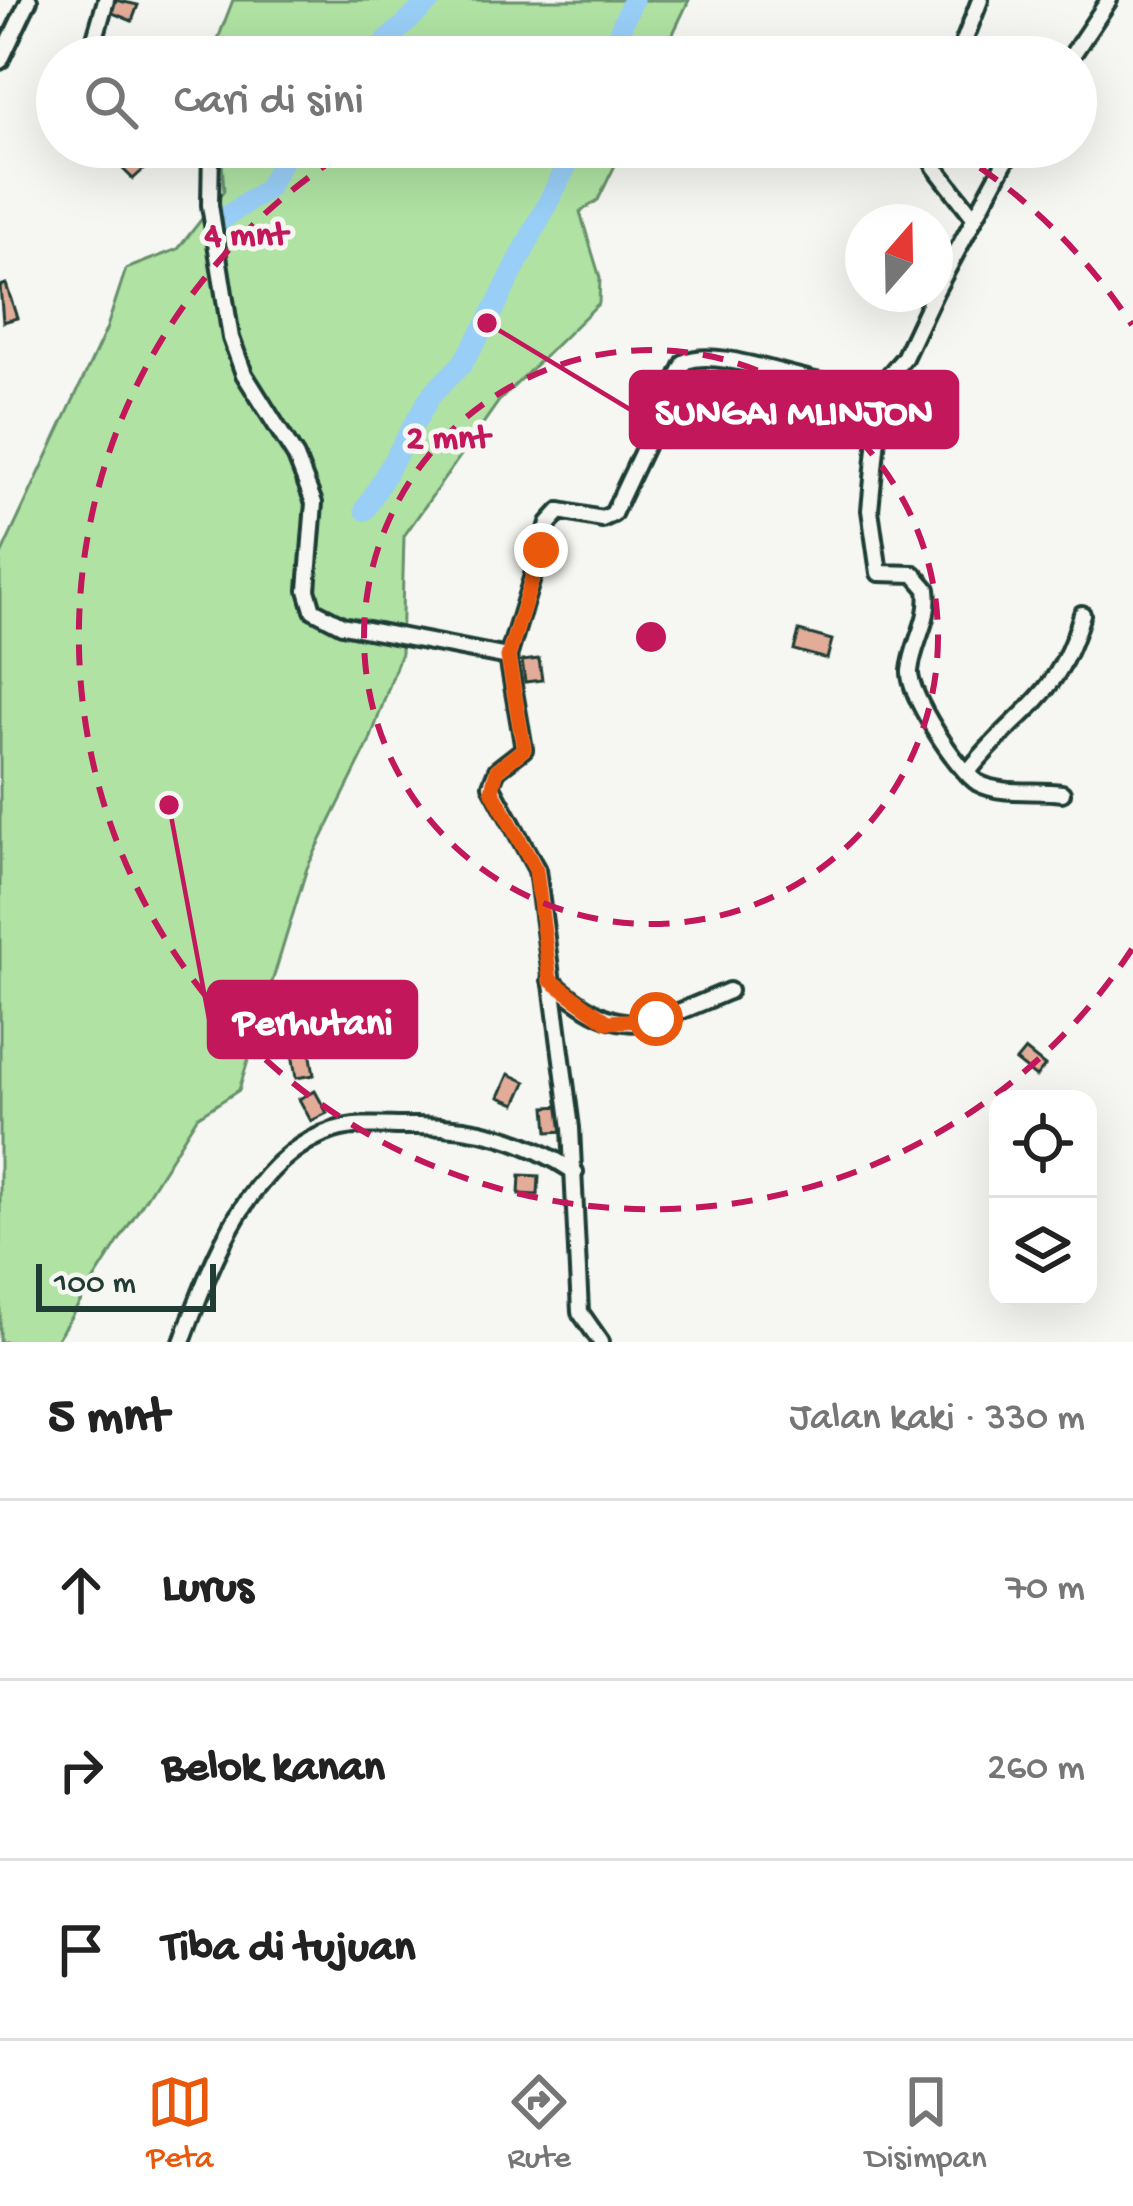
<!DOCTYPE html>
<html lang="id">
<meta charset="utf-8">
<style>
body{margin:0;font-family:"Gochi Hand",sans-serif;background:#f2f2f2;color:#222}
.controls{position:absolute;right:36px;bottom:36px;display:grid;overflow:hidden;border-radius:24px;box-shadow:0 12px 48px #0002}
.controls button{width:108px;height:108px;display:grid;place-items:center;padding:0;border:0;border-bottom:3px solid #e0e0e0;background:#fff;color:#222;font:60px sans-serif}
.compass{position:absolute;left:845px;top:204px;width:108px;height:108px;border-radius:50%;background:#fff;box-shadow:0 12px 48px #0002;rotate:20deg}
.scale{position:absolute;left:36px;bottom:30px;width:180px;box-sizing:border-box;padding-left:12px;border:6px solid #1f3d34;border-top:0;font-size:33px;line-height:42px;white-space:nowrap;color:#1f3d34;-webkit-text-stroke:9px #f6f6f2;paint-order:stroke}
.stop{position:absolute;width:36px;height:36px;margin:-27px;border:9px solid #ea580c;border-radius:50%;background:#fff}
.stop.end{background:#ea580c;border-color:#fff;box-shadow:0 3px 12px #0008}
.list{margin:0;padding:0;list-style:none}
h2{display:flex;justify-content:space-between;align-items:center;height:156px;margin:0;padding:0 48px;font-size:51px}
h2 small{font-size:39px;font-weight:400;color:#767676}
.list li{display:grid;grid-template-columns:78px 1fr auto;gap:36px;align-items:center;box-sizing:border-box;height:180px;padding:0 48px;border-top:3px solid #e0e0e0}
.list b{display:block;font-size:45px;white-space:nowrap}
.list em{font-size:39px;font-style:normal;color:#767676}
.icon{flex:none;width:66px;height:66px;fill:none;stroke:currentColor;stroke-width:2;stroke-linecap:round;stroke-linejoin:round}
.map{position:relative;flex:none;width:1133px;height:1342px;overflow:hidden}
.search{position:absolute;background:#fff;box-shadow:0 12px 48px #0002;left:36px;right:36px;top:36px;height:132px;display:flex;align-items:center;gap:30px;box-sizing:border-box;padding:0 42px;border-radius:66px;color:#767676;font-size:45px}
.sheet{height:696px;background:#fff}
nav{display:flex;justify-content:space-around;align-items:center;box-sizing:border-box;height:168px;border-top:3px solid #e0e0e0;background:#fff;font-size:33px;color:#767676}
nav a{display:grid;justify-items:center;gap:6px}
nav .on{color:#ea580c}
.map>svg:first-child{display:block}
.green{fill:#afe2a3;stroke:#67906c;stroke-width:3}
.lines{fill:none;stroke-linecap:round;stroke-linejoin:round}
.river{stroke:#99cef7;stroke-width:21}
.building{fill:#e3ac99;stroke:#1f3d34;stroke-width:3}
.minor-casing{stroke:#1f3d34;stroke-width:22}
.minor{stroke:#f6f6f2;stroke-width:14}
.route{stroke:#ea580c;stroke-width:15}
.ring{fill:none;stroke:#c2185b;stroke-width:6;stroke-dasharray:21 15}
.centre{fill:#c2185b;stroke:#f6f6f2;stroke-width:6}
.ring-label{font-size:36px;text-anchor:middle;font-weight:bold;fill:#c2185b;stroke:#f6f6f2;stroke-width:10;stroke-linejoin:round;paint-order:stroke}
.leader{fill:none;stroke:#c2185b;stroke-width:4.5}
.callout-dot{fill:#c2185b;stroke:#f6f6f2;stroke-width:4.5}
.callout{fill:#c2185b;stroke:#c2185b;stroke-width:4.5}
.callout-label{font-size:39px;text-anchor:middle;font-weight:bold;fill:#fff}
</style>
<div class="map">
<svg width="1133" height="1342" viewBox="0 0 1133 1342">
<rect width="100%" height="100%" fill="#f6f6f2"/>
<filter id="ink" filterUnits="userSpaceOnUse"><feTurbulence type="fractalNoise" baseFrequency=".00833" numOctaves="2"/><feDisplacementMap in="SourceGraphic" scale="24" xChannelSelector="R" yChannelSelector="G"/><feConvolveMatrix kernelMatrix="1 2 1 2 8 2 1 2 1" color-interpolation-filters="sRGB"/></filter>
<g filter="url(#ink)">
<g class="green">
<path d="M233,0H689L662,57H211Z"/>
<path d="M221,147H624L598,200L580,212L600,278L599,303L499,401L404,536L401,653L369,743L307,868L239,1090L197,1117L55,1342H0V557L106,330L126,269L178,249L224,191Z"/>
</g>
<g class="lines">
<g class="river">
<path d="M369,57L431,0"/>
<path d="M608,57L633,0"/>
<path d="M221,220L267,189L290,147"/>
<path d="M365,510L431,395L462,364L487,323L576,147"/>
</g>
</g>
<g class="building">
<path d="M115,0L138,5L132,21L110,12Z"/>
<path d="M140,148L153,161L133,179L121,167Z"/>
<path d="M6,284L17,318L3,322L0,286Z"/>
<path d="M799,631L832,640L827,659L794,650Z"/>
<path d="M539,659L542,680L525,682L522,661Z"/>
<path d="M310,1050L314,1075L296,1078L292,1053Z"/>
<path d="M1025,1050L1045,1066L1036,1077L1016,1061Z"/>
<path d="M509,1074L526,1082L516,1104L499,1097Z"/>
<path d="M315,1091L327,1113L311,1121L299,1099Z"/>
<path d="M564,1106L566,1131L548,1132L546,1107Z"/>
<path d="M520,1175L539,1176L538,1195L519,1194Z"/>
</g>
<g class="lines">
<g class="minor-casing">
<g id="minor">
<path d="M98,57L95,38L106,0"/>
<path d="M958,57L980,0"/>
<path d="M1071,57L1109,0"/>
<path d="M0,61L29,0"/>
<path d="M211,147L210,205L231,338L244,374L296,457L314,503L307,590L313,610L342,625L508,657"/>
<path d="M930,147L935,167L973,216"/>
<path d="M935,292L1013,147"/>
<path d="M882,386L870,510L879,573L914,574L927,589C931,621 913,641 910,671C908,694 958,771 978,783C1003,796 1036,789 1062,793"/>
<path d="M967,773C1020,706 1056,704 1082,614"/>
<path d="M550,980C624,1045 646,1025 729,991"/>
<path d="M182,1342C210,1267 248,1157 334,1130C361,1122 390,1127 417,1126C477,1126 525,1139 575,1172"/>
<path d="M601,1342L580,1312L571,1128L537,870L491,785L497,770L524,749L508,657L549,523L560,511L602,519L613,514L685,362C723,344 821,394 878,388L904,358L934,294"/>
</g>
</g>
<use href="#minor" class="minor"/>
</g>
</g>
<g class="lines" filter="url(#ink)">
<path class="route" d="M541,550L508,657L524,749L497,770L492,790L536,870L550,980L608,1022L656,1019"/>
</g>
<g class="ring">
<circle cx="651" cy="637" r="287"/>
<path d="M1132 949A573 573 0 1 1 352 148M950 148A573 573 0 0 1 1132 325"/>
</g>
<circle cx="651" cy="637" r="18" class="centre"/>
<g class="ring-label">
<text x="246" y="244">4 mnt</text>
<text x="448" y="447">2 mnt</text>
</g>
<path class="leader" d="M487 323L631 410M169 805L209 1019"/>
<g class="callout-dot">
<circle cx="487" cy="323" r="12"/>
<circle cx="169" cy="805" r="12"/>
</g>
<g class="callout">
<rect x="631" y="372" width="326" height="75" rx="12"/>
<rect x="209" y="982" width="207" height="75" rx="12"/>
</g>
<g class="callout-label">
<text x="794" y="423">SUNGAI MLINJON</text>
<text x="313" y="1033">Perhutani</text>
</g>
</svg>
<div class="controls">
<button><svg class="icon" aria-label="locate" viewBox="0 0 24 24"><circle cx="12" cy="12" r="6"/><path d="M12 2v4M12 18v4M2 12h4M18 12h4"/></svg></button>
<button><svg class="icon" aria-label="layers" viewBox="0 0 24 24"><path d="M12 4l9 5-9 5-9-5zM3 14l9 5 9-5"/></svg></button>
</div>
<svg class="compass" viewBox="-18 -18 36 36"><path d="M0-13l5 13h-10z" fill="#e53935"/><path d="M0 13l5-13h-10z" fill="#767676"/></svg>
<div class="scale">100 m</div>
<div class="stop" style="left:656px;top:1019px"></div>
<div class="stop end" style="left:541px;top:550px"></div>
<div class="search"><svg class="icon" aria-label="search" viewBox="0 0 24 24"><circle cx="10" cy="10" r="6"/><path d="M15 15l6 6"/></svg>Cari di sini</div>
</div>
<section class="sheet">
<h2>5 mnt<small>Jalan kaki · 330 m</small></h2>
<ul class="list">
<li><svg class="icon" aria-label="ahead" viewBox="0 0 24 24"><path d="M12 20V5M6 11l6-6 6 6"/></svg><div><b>Lurus</b></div><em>70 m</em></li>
<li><svg class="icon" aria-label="right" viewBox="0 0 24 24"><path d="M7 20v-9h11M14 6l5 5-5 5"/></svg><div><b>Belok kanan</b></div><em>260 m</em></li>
<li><svg class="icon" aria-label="arrive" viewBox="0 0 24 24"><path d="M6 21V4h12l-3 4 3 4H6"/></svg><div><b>Tiba di tujuan</b></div></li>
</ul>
</section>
<nav>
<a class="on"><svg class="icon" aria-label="map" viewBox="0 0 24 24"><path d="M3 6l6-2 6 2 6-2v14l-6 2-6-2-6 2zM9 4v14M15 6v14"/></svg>Peta</a>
<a><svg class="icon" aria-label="directions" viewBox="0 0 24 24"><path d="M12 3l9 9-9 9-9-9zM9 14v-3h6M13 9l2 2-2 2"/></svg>Rute</a>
<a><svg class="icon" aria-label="saved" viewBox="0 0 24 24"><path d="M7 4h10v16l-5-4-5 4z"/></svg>Disimpan</a>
</nav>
